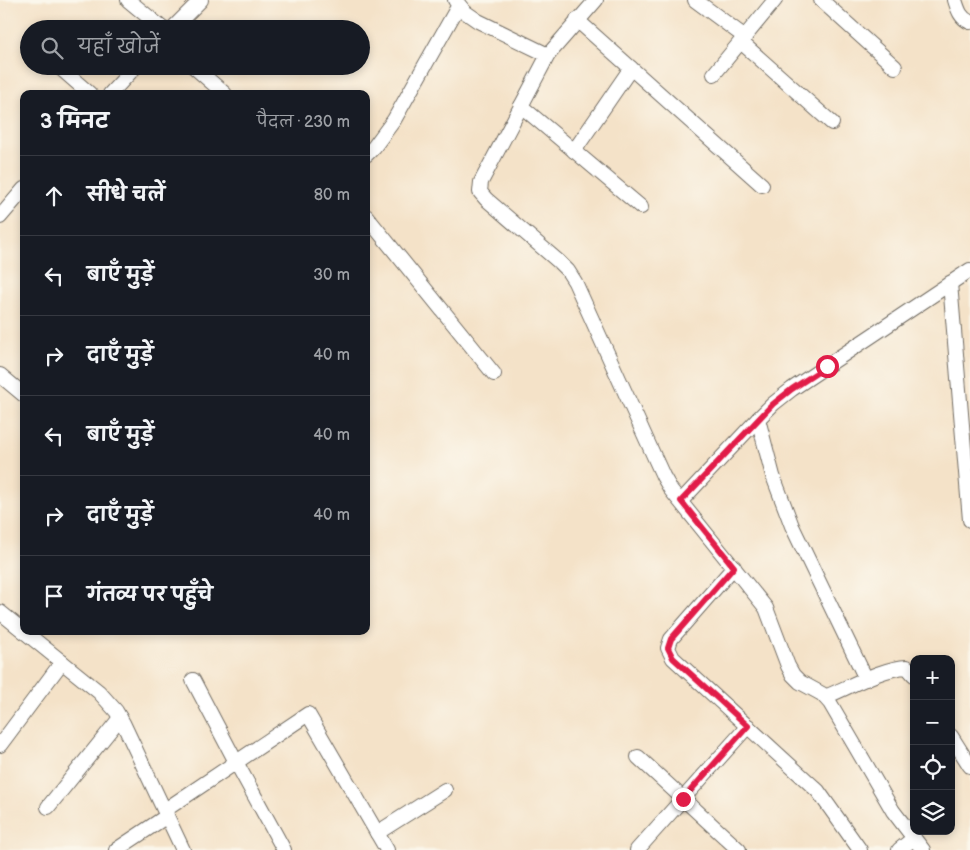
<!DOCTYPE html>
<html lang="hi">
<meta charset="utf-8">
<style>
body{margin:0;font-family:"Balsamiq Sans","Playpen Sans Deva",sans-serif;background:#20242c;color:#f1f3f6}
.controls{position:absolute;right:15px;bottom:15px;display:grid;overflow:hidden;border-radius:10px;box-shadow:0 2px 8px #0003}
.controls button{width:45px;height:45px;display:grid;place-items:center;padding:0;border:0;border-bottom:1px solid #363941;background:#171b24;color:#f1f3f6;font:25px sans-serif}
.stop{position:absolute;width:15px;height:15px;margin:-11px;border:4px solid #e11d48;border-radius:50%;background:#fff}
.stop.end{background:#e11d48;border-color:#fff;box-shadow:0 1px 5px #0008}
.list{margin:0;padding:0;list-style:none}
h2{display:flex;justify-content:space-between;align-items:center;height:65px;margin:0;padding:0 20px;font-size:21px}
h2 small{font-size:16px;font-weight:400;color:#9ea1a6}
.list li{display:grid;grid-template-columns:32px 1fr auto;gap:15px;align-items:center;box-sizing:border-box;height:80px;padding:0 20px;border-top:1px solid #363941}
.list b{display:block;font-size:19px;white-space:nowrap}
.list em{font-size:16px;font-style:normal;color:#9ea1a6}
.icon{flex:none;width:28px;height:28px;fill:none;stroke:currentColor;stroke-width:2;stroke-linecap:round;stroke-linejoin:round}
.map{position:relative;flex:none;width:970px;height:850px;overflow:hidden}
.search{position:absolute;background:#171b24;box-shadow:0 2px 8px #0003;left:20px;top:20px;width:350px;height:55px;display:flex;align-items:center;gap:12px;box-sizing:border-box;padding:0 18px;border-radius:28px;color:#9ea1a6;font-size:19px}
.panel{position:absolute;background:#171b24;box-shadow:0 2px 8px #0003;left:20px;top:90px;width:350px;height:545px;border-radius:10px}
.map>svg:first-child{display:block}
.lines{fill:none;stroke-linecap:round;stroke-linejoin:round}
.street-casing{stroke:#716b62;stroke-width:16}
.street{stroke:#fff;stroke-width:14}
.route{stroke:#e11d48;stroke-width:6}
</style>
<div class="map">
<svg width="970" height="850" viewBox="0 0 970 850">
<rect width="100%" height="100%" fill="#fbf7ec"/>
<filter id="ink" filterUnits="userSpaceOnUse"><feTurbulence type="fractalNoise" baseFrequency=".02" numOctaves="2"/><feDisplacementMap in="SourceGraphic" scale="10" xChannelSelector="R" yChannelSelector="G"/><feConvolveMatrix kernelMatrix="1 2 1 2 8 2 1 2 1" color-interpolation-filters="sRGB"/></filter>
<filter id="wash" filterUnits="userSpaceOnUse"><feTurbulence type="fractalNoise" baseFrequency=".0096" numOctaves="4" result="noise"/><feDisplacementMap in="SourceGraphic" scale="20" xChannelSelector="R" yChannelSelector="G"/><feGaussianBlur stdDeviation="1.12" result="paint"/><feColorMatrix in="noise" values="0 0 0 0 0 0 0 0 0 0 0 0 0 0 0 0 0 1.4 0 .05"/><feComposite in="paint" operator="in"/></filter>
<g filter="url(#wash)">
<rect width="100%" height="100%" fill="#f4e2c8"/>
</g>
<g filter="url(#ink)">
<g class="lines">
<g class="street-casing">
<g id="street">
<path d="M128,0L163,29"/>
<path d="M455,0L465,12L478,21L548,55"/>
<path d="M596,0L548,55L481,182L480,192L486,199L558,261L568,271L575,282L663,476L671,490L766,608L788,666L793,675L800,682L822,694L830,703L893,811L923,850"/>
<path d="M695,0L745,37"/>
<path d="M821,0L895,67"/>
<path d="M955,0C958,9 960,18 970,22"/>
<path d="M577,20L762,185"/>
<path d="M172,29L201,0"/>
<path d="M741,42L832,123"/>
<path d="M58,66L90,94"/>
<path d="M193,66L225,94"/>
<path d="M714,74L775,0"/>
<path d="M110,94L136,66"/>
<path d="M521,106L641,207"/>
<path d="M574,151L631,68"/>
<path d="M366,155L374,147L394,120L459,5"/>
<path d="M366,216L494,374"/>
<path d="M0,217L24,189"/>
<path d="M950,283L970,520"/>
<path d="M0,375L24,395"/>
<path d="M758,419L773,476L792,526L866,679"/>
<path d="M681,501L758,419L773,404L792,389L970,270"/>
<path d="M734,567L671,639L668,648L673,658L818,791L860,850"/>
<path d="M0,612L99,692L116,711L123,723L183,850"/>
<path d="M193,680L236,762L284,850"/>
<path d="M825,697C847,688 885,667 907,667L914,675"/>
<path d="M951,736L970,766"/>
<path d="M0,745L62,662"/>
<path d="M638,757L739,850"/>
<path d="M48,807L120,718"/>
<path d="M165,810L308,714L387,850"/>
<path d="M377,833L445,790"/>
<path d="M116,850L167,816"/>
<path d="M637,850L748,726"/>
<path d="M899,850L914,838"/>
</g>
</g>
<use href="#street" class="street"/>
</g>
</g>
<g class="lines" filter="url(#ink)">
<path class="route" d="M683,799L748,726L673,658L668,648L671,639L734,567L681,501L773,404L792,389L827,366"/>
</g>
</svg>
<div class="controls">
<button>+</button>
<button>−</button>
<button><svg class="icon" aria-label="locate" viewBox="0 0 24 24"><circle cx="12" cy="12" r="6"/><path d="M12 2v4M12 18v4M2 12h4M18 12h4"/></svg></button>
<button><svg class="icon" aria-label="layers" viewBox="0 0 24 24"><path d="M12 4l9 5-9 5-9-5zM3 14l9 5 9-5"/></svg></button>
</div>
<div class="stop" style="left:827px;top:366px"></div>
<div class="stop end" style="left:683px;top:799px"></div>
<div class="search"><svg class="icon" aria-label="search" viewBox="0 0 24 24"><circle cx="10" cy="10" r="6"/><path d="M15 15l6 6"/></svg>यहाँ खोजें</div>
<section class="panel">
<h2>3 मिनट<small>पैदल · 230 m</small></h2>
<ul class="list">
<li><svg class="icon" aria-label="ahead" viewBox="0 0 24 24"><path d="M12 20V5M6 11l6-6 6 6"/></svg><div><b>सीधे चलें</b></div><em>80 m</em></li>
<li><svg class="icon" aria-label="left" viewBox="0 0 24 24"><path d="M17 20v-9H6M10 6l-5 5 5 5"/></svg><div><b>बाएँ मुड़ें</b></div><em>30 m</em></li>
<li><svg class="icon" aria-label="right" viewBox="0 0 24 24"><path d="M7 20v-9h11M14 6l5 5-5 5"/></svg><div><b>दाएँ मुड़ें</b></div><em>40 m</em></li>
<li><svg class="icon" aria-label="left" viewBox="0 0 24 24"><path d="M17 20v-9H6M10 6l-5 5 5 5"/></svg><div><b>बाएँ मुड़ें</b></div><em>40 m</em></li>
<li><svg class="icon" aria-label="right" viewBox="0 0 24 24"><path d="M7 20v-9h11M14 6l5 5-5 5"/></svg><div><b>दाएँ मुड़ें</b></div><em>40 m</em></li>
<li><svg class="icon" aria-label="arrive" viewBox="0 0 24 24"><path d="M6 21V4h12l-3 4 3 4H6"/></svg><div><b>गंतव्य पर पहुँचे</b></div></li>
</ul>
</section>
</div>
